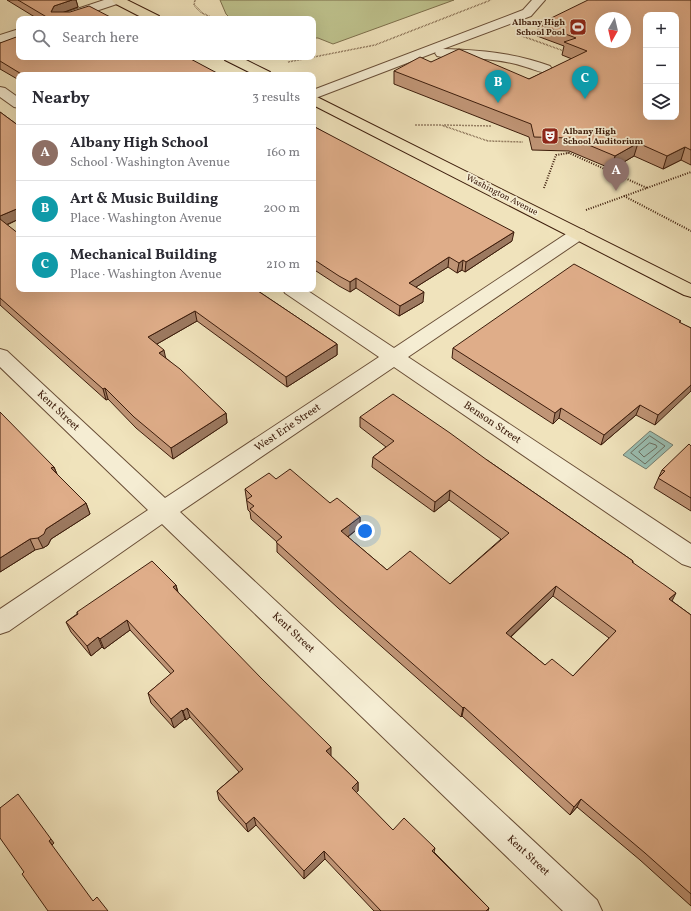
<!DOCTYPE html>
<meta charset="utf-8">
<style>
body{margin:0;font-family:Vollkorn,serif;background:#f7f7f7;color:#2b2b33}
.controls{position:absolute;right:12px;top:12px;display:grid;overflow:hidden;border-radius:8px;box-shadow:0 4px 16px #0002}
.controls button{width:36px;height:36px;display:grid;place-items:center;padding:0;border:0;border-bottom:1px solid #e1e1e2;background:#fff;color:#2b2b33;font:20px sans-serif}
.compass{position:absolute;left:595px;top:12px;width:36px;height:36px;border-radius:50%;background:#fff;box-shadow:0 4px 16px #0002;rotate:188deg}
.you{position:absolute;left:365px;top:531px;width:14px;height:14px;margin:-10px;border:3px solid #fff;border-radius:50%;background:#1a73e8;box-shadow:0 0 0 6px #1a73e833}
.badge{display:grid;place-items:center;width:26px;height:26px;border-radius:50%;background:#b45309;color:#fff;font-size:13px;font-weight:700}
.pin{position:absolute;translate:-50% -33px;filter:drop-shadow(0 1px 2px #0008)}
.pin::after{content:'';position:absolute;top:21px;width:14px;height:12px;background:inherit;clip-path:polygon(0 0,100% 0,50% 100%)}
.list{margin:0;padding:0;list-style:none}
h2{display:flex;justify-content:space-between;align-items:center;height:52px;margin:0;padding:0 16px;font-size:17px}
h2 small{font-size:13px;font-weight:400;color:#7c7c81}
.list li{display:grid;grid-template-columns:26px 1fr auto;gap:12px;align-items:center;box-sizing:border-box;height:56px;padding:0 16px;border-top:1px solid #e1e1e2}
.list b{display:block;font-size:15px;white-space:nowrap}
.list p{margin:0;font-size:13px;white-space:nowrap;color:#7c7c81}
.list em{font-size:13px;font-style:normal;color:#7c7c81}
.icon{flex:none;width:22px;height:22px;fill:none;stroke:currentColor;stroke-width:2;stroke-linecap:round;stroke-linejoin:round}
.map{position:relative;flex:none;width:691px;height:911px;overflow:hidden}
.search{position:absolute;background:#fff;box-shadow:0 4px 16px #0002;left:16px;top:16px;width:300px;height:44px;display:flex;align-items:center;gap:10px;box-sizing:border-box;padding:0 14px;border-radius:8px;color:#7c7c81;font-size:15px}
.panel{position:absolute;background:#fff;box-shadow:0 4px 16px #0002;left:16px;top:72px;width:300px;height:220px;border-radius:8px}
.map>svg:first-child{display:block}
.green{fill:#bec28d;stroke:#7d6f4c}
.water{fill:#9abeb1;stroke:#747d6f}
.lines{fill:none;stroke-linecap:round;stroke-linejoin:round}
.shore{stroke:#6b6d5e;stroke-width:1}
.minor-casing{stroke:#694e37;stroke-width:2}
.major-casing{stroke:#3c1c0b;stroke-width:2}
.path-far1{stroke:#3c1c0b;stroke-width:1.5;stroke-dasharray:0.5 1;stroke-linecap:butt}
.path{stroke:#3c1c0b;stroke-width:2;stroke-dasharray:1 1.5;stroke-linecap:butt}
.minor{fill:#f5edd3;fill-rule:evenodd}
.major{fill:#f0e3bc;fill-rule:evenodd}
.wall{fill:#c09576;stroke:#3c1c0b;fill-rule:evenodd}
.shaded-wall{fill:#9c7960;stroke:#3c1c0b}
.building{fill:#dfad89;stroke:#3c1c0b;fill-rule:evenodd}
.labels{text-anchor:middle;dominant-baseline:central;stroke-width:3.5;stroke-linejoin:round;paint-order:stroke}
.far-poi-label{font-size:9px;font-weight:bold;fill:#3c1c0b;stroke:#f5edd3;text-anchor:end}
.far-street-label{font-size:9px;fill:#3c1c0b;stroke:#f5edd3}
.street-label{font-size:11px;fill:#3c1c0b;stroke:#f5edd3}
</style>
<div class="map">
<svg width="691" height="911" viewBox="0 0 691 911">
<rect width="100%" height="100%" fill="#f0e3bc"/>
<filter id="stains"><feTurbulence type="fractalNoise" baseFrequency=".005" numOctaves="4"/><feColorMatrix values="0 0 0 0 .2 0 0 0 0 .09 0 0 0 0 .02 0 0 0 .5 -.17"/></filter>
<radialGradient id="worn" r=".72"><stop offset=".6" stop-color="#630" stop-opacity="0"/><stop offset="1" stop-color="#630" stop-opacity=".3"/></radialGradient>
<path class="green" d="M220,0H454L333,44L318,38H313V19H231L226,14Z"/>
<path class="water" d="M650,431L673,445L646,469L623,455Z"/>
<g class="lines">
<g class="shore">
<path d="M650,436L665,446L645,464L631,453Z"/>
<path d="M650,443L656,445L657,447L644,457L639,452Z"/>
</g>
<g class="minor-casing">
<g id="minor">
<path d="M104,0H122L120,3L72,19H54L56,16Z"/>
<path d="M532,0H545L531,16L443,49C480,50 515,53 550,66L552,69L550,72C541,74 534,69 526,67C499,58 470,58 442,57L437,56L435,53L436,52L313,99V90L523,10Z"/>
<path d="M19,29V37L0,43V35Z"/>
<path d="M0,87L5,88L19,98V108L14,107L0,97Z"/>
<path d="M578,229L584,230L587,234L584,238L408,357L691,544V567L682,564L394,367L180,512L597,900L602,911H563L162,524L9,631L0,634V609L148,510L0,367V349L7,351L165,498L379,357L285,293L283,289H305L394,348L572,230Z"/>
</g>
</g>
<g class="major-casing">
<g id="major">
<path d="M112,0H127L159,16L161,19H145L114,3Z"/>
<path d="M223,57H240L270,72L272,75H255L225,60Z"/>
<path d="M313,95L691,284V297L684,295L313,105Z"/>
</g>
</g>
<g class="path-far1">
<path d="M195,0L194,5L202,13L215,19"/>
<path d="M522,36L564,51"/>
<path d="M288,62L375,45L491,0"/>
<path d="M415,125H441L488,141L523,142"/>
<path d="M444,125L492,126"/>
<path d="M566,153H570"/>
</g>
<g class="path">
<path d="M544,188L556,155L569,153L647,188"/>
<path d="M624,196L691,231"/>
<path d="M586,210L691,172"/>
</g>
<use href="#minor" class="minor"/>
<use href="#major" class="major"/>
</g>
<g class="wall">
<path d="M7,0H76L78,7L64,12L114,19H38Z"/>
<path d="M691,0V165L681,160L663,169L634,156L612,169L569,151L532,150L529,137L394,84V71L431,62L529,79L572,59L562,55L564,46L537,36L539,24Z"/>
<path d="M0,43L217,73V74L218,75H19V80L0,69Z"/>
<path d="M0,112L19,126V219L7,225L19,289H255L337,344V355L287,387L197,321L157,344L166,358L226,413L227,423L173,459L136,428L108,399L106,400L0,305Z"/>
<path d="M313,126L512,241L465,272L462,270L457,273L448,267L416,287L423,302L399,316L356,288L350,292L339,286L313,269Z"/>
<path d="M680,323L691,328L655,425L636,415L601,445L559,418L553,424L452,358L453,348Z"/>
<path d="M360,417L487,460L633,561V563L672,601L691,615V906L640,860L577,807L570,815L462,716L461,717L338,608L277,552V542L251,519L250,512L248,510L245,489L276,479L330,503L360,517V527L348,537L387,570L450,584L501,539L449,500L434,512L372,467L373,457L386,447L360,427ZM553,596L609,638L573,676L545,665L511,637Z"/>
<path d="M691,446V511L654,488L662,470Z"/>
<path d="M54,467L57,474L86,503L90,514L51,539L48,545L43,548L35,550L0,572Z"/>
<path d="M176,585L178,592L331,756L358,782V791L356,793L393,830L435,848L434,852L489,908L488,911H374L325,859L304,879L256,825L248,832L219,800L217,791L239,772L190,717L186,720L185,719L174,728L151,703L148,693L171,674L130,630L104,649L102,647L91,656L71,632L66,622L77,614V612Z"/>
</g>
<g class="shaded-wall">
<path d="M72,0H76L78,7L56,15L51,12L54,6Z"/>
<path d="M638,143L634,156L612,169L615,156Z"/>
<path d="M685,147L681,160L663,169L667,156Z"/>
<path d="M19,208V219L1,227L0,216Z"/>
<path d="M514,232L512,241L465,272L466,262Z"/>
<path d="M449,257L448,267L408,292L409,283Z"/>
<path d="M463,260L462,270L457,273L459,263Z"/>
<path d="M356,278V288L350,292V282Z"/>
<path d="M424,292L423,302L399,316L400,306Z"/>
<path d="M195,311L197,321L150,348L148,337Z"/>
<path d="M337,344V355L287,387L286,377Z"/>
<path d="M164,350L166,360L159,353Z"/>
<path d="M691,385V391L655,425L658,415Z"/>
<path d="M105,388L108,399L106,400L103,389Z"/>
<path d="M640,405L636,415L601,445L604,435Z"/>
<path d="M561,408L559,418L553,424L555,413Z"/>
<path d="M226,413L227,423L173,459L171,448Z"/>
<path d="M54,467L58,477L51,468Z"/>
<path d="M450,490L449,500L434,512L435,502Z"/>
<path d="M86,503L90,514L51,539L48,545L43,548L38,538L46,529Z"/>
<path d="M360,517V527L342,541L341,531Z"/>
<path d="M30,539L35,550L0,572V558Z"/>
<path d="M176,585L178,595L173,587Z"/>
<path d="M556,586L553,596L504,643L506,633Z"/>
<path d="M676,593L671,603L669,599Z"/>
<path d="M127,620L130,630L104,649L100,639Z"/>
<path d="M98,637L102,647L91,656L87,646Z"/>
<path d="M464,707L462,716L461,717L463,708Z"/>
<path d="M187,708L190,717L186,720L183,711Z"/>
<path d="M182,710L185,719L174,728L171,719Z"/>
<path d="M331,747V756L326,760V751Z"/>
<path d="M358,782V791L352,797V788Z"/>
<path d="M581,799L577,807L570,815L574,807Z"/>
<path d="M254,817L256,825L248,832L246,824Z"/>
<path d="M51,839L54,843L52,845L49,841Z"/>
<path d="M324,851L325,859L304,879V871Z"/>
</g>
<g class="building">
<path d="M18,0H72L54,6L51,12H70L89,6L114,19H50Z"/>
<path d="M588,0H691V150L685,147L667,156L638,143L615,156L572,138L534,137L531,124L394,71L420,57L431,62L459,49L529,79L587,51L564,42L576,38L539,24ZM646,15H676V117H646ZM601,18H625V42H601Z"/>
<path d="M19,36V57H187L217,73H215L218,75H23L0,61V43Z"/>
<path d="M0,112L19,126V208L0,216Z"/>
<path d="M313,126L514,232L466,262L463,260L459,263L449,257L409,283L424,292L400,306L356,278L350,282L339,276L313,259Z"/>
<path d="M0,219L19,234V289H255L337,344L286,377L195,311L148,337L164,350L159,353L180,369L226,413L171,448L134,417L105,388L103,389L0,298Z"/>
<path d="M574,264L681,321L679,322L691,328V385L658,415L640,405L604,435L561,408L555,413L453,348Z"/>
<path d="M393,394L450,433L487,460L633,561L632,562L676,593L669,599L691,615V894L645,853L581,799L574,807L464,707L463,708L338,598L276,542L282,537L250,509L254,506L246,500L252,496L245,489L269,473L276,479L290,469L330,503L337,498L360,517L341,531L387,570L410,551L450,584L509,533L450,490L435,502L373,457L394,441L360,417ZM556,586L616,631L573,676L552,659L545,665L506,633Z"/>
<path d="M0,412L54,467L51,468L86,503L46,529L44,534L38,538L30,539L0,558Z"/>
<path d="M689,444L691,446V498L658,478L665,471L662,470Z"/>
<path d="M152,561L176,585L173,587L261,678L331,747L326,751L358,782L352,788L393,830L404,818L435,848L432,851L489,908L486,911H381L324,851L304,871L254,817L246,824L217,791L243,769L187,708L183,711L182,710L171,719L148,693L174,671L127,620L100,639L98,637L87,646L66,622L78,614L77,612Z"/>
<path d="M18,794L51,839L49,841L93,901L97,897L108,911H48L22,874L24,872L0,838V808Z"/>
</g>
<defs>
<g id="stadium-square" transform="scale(0.9)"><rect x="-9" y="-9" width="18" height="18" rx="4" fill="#8f2418" stroke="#f5edd3"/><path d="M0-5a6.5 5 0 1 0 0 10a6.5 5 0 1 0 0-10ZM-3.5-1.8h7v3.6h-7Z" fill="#fff"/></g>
<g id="theatre-square" transform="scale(0.9)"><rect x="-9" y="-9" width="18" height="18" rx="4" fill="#8f2418" stroke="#f5edd3"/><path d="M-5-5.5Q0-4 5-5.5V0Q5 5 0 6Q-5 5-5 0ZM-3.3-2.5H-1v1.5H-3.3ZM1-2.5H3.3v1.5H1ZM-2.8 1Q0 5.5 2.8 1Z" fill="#fff"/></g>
</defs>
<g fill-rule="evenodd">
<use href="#stadium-square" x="578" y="27"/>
<use href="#theatre-square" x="550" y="136"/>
</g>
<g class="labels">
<g class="far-poi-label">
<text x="565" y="22">Albany High<tspan x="565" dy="10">School Pool</tspan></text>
<text x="563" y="131" text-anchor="start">Albany High<tspan x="563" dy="10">School Auditorium</tspan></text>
</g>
<g class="far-street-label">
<text transform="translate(502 195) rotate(27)">Washington Avenue</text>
</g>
<g class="street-label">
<text transform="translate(58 411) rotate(43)">Kent Street</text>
<text transform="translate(492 423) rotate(34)">Benson Street</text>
<text transform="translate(288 428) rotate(-34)">West Erie Street</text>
<text transform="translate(293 633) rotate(43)">Kent Street</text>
<text transform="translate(528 856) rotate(43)">Kent Street</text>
</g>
</g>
<rect width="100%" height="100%" filter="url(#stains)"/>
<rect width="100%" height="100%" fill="url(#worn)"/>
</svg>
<div class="controls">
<button>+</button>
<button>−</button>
<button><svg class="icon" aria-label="layers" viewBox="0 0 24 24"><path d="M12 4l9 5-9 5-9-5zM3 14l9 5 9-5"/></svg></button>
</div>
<svg class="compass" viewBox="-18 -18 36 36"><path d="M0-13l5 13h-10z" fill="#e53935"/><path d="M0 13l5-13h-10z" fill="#7c7c81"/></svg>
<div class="you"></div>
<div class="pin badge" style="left:616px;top:191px;background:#8d6e63">A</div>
<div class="pin badge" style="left:498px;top:103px;background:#0f9aa8">B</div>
<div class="pin badge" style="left:585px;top:99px;background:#0f9aa8">C</div>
<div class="search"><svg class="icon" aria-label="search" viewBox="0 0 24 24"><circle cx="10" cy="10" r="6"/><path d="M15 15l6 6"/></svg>Search here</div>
<section class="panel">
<h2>Nearby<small>3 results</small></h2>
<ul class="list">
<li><span class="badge" style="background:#8d6e63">A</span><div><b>Albany High School</b><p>School · Washington Avenue</p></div><em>160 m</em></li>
<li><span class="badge" style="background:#0f9aa8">B</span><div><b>Art &amp; Music Building</b><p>Place · Washington Avenue</p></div><em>200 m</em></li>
<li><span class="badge" style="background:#0f9aa8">C</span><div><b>Mechanical Building</b><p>Place · Washington Avenue</p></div><em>210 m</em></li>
</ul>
</section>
</div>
